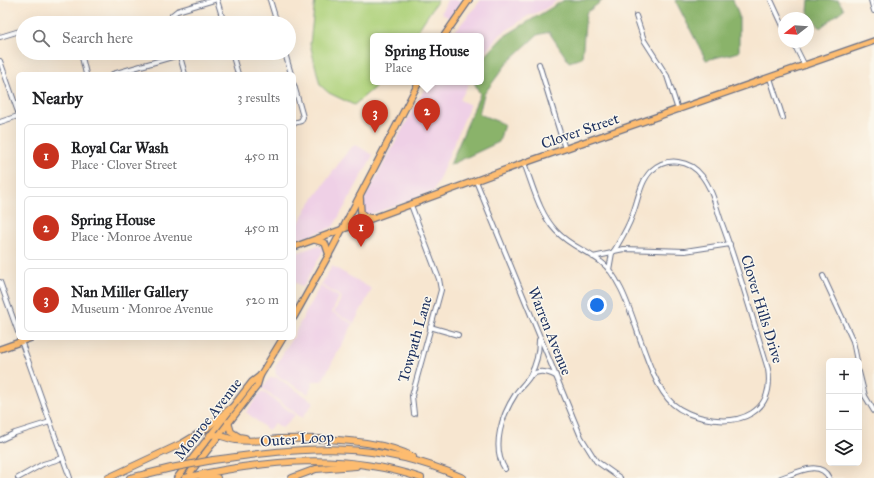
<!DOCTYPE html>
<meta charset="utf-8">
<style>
body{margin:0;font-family:"IM FELL Great Primer",serif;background:#f2f2f2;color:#202124}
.controls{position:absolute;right:12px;bottom:12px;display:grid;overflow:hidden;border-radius:6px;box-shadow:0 4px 16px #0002}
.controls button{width:36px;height:36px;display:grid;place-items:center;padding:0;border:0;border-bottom:1px solid #e0e0e0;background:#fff;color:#202124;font:20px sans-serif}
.compass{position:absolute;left:778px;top:12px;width:36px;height:36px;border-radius:50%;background:#fff;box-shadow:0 4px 16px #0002;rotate:253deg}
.you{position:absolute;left:597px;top:305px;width:14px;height:14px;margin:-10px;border:3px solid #fff;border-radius:50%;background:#1a73e8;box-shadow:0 0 0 6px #1a73e833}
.badge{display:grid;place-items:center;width:26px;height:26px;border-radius:50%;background:#c8321e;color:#fff;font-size:13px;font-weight:700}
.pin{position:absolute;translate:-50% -33px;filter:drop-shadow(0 1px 2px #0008)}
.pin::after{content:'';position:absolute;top:21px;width:14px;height:12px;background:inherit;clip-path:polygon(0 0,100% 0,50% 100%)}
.popup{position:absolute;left:370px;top:33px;width:114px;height:52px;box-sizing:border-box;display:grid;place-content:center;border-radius:6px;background:#fff;filter:drop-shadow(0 1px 3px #0005);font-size:13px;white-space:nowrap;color:#757577}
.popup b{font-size:15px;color:#202124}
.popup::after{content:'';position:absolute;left:50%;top:100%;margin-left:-8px;border:8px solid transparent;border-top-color:#fff}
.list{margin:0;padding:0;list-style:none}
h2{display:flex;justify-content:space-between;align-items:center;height:52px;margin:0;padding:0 16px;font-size:17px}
h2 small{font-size:13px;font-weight:400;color:#757577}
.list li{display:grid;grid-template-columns:26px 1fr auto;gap:12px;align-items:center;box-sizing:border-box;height:64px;margin:0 8px 8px;padding:0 8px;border:1px solid #e0e0e0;border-radius:6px}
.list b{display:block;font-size:15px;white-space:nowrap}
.list p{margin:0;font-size:13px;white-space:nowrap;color:#757577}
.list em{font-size:13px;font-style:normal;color:#757577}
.icon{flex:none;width:22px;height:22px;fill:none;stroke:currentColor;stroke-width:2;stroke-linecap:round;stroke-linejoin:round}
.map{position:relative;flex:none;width:874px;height:478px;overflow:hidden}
.search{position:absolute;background:#fff;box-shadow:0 4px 16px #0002;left:16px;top:16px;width:280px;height:44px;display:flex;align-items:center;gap:10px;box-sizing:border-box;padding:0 14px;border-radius:22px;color:#757577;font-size:15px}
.panel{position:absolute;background:#fff;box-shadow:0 4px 16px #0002;left:16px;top:72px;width:280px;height:268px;border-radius:6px}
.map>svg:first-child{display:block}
.built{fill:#efd0e6}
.green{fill:#aed17a;stroke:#64806c}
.forest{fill:#8ab36a;stroke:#527164}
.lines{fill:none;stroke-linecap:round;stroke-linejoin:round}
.minor-casing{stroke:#686f86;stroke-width:6}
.major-casing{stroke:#686f86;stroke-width:8}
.highway-casing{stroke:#686f86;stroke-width:8}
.minor{stroke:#fff;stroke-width:4}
.major{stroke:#fdbc70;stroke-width:5.5}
.highway{stroke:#fdbc70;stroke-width:6}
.highway-bridge-casing{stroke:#686f86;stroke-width:8;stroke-linecap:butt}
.highway-bridge{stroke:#fdbc70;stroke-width:6}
.labels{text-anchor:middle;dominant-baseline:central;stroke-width:3;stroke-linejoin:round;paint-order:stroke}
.street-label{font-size:15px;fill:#1b2f5e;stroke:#fbf7ec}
</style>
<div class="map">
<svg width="874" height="478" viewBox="0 0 874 478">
<rect width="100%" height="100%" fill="#fbf7ec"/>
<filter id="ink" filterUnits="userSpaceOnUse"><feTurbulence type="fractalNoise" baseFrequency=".025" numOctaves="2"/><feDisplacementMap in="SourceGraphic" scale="8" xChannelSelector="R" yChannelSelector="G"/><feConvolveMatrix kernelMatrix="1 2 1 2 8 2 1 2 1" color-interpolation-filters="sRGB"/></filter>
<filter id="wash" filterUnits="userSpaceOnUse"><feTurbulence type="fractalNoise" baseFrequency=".012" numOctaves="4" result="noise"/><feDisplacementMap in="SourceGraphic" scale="16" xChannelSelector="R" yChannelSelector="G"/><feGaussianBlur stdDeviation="0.9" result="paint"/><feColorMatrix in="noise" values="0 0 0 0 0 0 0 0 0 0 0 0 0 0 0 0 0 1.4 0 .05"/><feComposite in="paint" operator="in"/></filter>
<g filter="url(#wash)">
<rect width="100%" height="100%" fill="#f7e6d0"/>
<g class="built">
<path d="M447,0H462L449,18L441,13Z"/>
<path d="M481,0H558L543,10L528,16L501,34L481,56V36H451Z"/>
<path d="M428,82L469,83L460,100L470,105L434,191L369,215L364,213L362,204Z"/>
<path d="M356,145L373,155L348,201L333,227L297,240L296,229L306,209L350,148Z"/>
<path d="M318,245L324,249L303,287L294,282V254Z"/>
<path d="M332,266L372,289L354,323L334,312L342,297L321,285Z"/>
<path d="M320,286L339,297L332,312L353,324L322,381H313L308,394L276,375L275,367L292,338H294V334Z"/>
<path d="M276,377L314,402L302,418L262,388L270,378Z"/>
<path d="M262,391L295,415L282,428L275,423L268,430L246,412Z"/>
</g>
<path class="green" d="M315,0H438L414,36H373V82H381L354,105L329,93L320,85L310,44Z"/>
<g class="forest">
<path d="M564,0H603L586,13L582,58L569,62L549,32L537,35L508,62L484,94L479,114L504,124L499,142L450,165L480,94L474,82H481V61L503,37Z"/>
<path d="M675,0H733L739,16V52L706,60Z"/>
<path d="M809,0H838L844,9L820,28L808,12Z"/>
</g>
</g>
<g filter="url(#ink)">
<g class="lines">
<g class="minor-casing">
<g id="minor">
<path d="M217,0L224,23"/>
<path d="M270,0L277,23"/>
<path d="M771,0L784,28"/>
<path d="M871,0L874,11"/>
<path d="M636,16L644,40L667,76L678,110"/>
<path d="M43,23L55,21L64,23"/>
<path d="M171,23L172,15L177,11L214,0"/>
<path d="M0,37L23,30"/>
<path d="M793,42L805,66"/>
<path d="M81,53L86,74"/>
<path d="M179,53L185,74"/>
<path d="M232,53L238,74"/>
<path d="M285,53L291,74"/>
<path d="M0,61L18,112"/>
<path d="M539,64L565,149"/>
<path d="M113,74L179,55"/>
<path d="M770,78L783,118"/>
<path d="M294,85L303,117L301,121L294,123"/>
<path d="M0,122L18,116"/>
<path d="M524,163C533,186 539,213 556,231C571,247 586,250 601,262C610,268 616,279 621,289C637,320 649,383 673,404C682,412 692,415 703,418C740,426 775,413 768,369C753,320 739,269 721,221C716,206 712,189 702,176C690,160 667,156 651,171C640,182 638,201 632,216C628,228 621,239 614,251L612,253L593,257"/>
<path d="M476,181L581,437L596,461L620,478"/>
<path d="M411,205L439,279L441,290L412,396L414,414"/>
<path d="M614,251L624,249L685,251L730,244"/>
<path d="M609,270L612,253"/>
<path d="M823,276L853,341L857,361"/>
<path d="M0,282L18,332"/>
<path d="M430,327L458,335"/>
<path d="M20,338L70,478"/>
<path d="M859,372L865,396L874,411"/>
<path d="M532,375C539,369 548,372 556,376"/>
<path d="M0,440L15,433L50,422"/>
<path d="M505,469C491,447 502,415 515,395C519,388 526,383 530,376C536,365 539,352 539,340"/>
<path d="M18,478L43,464L63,458"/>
<path d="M781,478C796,473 820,459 829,478"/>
</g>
</g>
<g class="major-casing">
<g id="major">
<path d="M444,36L469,0"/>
<path d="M360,196L361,213L366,217L372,218"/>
<path d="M315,240L325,243L329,255"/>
<path d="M294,247L524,163L874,41"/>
<path d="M294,317L332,249L419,82"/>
<path d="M0,349L31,338"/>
<path d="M177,478L252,382L260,376"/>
<path d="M186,478L257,386L260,376L283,338"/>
</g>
</g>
<g class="highway-casing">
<g id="highway">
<path d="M228,422L231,432L239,437L245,438"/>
<path d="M210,435C219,433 227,439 236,440C250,442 265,440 279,439C317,438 380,438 413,457"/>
<path d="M213,460C304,447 376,439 463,478"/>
<path d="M189,477C267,460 343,452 421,478"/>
<path d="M202,477L217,478"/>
<path d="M108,478L183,443L203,431L231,408"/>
<path d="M130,478L171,468"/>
<path d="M292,478L316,469L356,466"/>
</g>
</g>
<use href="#minor" class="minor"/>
<use href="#major" class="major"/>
<use href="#highway" class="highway"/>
<g class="highway-bridge-casing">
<g id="highway-bridge">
<path d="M171,468L213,460"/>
<path d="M185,478L189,477"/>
</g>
</g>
<use href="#highway-bridge" class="highway-bridge"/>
</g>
</g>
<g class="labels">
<g class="street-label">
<text transform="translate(580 131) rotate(-19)">Clover Street</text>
<text transform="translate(762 309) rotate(73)">Clover Hills Drive</text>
<text transform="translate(550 331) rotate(68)">Warren Avenue</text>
<text transform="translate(415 339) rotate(-74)">Towpath Lane</text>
<text transform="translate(208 419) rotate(-52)">Monroe Avenue</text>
<text transform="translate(297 439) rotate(-4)">Outer Loop</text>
</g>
</g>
</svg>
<div class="controls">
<button>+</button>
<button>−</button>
<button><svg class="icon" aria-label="layers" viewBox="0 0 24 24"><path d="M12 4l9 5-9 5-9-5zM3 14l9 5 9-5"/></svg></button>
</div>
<svg class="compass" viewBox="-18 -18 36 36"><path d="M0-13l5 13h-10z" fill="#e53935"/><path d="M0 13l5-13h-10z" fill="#757577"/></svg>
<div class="you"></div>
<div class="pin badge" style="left:361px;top:247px">1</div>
<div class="pin badge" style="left:427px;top:131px">2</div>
<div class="popup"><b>Spring House</b>Place</div>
<div class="pin badge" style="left:375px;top:133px">3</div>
<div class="search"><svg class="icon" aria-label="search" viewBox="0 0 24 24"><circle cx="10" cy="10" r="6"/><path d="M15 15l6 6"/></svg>Search here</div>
<section class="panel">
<h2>Nearby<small>3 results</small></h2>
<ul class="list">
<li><span class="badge">1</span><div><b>Royal Car Wash</b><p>Place · Clover Street</p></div><em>450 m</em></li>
<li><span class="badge">2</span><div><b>Spring House</b><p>Place · Monroe Avenue</p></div><em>450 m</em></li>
<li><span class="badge">3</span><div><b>Nan Miller Gallery</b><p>Museum · Monroe Avenue</p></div><em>520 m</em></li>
</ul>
</section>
</div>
